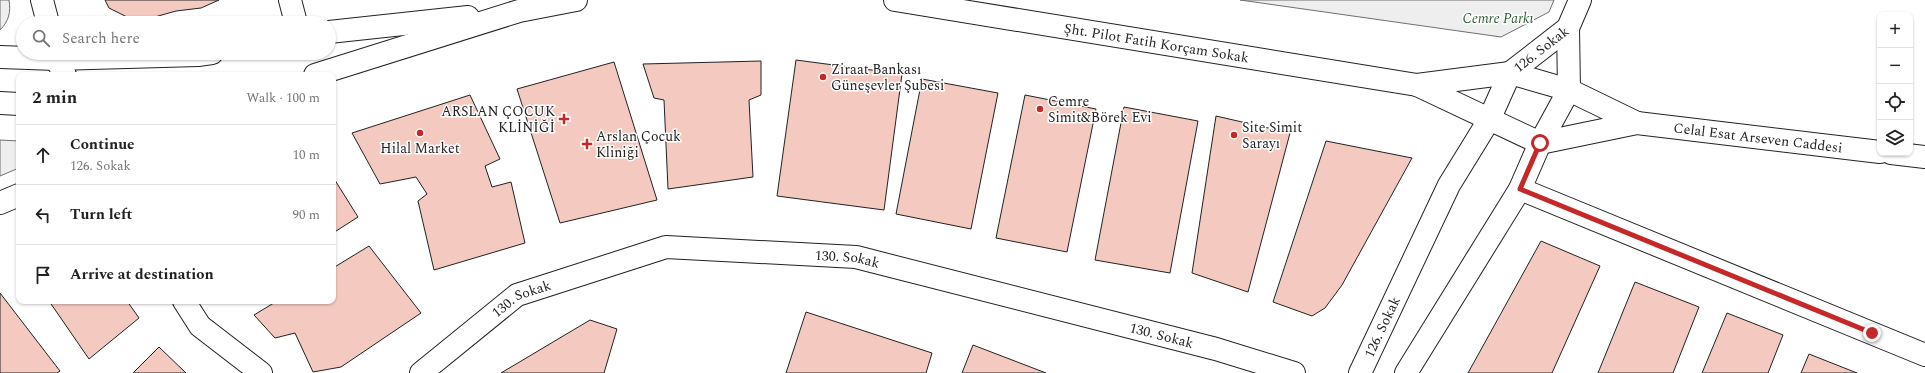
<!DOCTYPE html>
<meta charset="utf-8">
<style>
body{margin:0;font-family:Spectral,serif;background:#f6f6f6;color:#222}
.controls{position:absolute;right:12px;top:12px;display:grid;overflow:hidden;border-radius:8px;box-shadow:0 1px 3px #0004}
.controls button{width:36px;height:36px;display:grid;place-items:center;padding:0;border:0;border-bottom:1px solid #e0e0e0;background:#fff;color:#222;font:20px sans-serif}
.stop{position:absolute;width:12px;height:12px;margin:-9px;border:3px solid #c62828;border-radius:50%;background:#fff}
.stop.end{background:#c62828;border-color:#fff;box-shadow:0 1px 4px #0008}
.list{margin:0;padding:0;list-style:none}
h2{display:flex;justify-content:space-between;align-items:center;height:52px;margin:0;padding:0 16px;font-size:17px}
h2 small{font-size:13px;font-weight:400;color:#767676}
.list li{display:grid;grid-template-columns:26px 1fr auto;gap:12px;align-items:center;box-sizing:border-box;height:60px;padding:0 16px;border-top:1px solid #e0e0e0}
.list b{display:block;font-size:15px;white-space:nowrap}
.list p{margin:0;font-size:13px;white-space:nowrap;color:#767676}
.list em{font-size:13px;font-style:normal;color:#767676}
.icon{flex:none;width:22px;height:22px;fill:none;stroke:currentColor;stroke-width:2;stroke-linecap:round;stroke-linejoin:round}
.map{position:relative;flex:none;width:1925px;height:373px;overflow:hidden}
.search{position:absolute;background:#fff;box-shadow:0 1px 3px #0004;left:16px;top:16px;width:320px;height:44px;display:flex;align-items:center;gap:10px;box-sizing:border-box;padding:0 14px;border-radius:22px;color:#767676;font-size:15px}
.panel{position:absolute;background:#fff;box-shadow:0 1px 3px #0004;left:16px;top:72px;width:320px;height:232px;border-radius:8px}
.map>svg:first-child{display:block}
.green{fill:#eee;stroke:#6f6f6f}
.building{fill:#f3c9c0;stroke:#222}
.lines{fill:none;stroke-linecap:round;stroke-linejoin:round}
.street-casing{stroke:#222;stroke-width:24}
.secondary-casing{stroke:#222;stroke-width:24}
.primary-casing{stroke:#222;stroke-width:24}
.street{stroke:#fff;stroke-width:22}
.secondary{stroke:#fff;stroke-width:22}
.primary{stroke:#fff;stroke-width:22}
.route{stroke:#c62828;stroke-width:5}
.poi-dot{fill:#c62828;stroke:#fff;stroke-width:1.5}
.labels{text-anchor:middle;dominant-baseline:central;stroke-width:3;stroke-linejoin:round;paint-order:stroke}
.park-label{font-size:14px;font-style:italic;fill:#2f5e38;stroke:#fff}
.street-label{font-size:14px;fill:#222;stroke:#fff}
.poi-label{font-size:14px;fill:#222;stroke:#fff;text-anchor:start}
</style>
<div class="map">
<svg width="1925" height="373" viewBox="0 0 1925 373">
<rect width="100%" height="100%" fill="#fff"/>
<g class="green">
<path d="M0,0H9C11,12 9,21 0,30Z"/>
<path d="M1240,0H1554L1549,12L1501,37Z"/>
<path d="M0,140L19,141V168L0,176Z"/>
</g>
<g class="building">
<path d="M105,0H219L201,8L176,11L137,22L109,8Z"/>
<path d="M796,60L902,74L884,210L777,196Z"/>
<path d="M761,61V95L749,100L753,177L668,189L664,100L654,98L643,64Z"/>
<path d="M614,62L657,200L560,223L517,89Z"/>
<path d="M922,79L998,93L971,229L896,214Z"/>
<path d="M470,95L500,159L485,166L492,187L511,182L525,243L434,270L418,201L427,194L416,177L380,184L352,133Z"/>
<path d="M1025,95L1096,109L1067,252L996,238Z"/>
<path d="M1124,107L1198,121L1170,273L1095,260Z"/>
<path d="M1216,116L1290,133L1248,292L1192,273Z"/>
<path d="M1326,141L1412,158L1342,285L1325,308L1312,316L1273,302Z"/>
<path d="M333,177L358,217L333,233Z"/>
<path d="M1541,241L1600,266L1552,373H1468Z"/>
<path d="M369,246L421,313L341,367L313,372L295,333L275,338L254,315L277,301H333V268Z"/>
<path d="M1635,282L1699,307L1673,373H1598Z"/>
<path d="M0,293L60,371L57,373H0Z"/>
<path d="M49,301H127L139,318L89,359Z"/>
<path d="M806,312L932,353L926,373H786Z"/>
<path d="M1727,313L1783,335L1768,373H1702Z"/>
<path d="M590,320L617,329L604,373H501Z"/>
<path d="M973,345L1046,373H962Z"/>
<path d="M159,347L186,373H133Z"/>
<path d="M1809,354L1857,373H1801Z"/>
</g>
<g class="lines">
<g class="street-casing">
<g id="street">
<path d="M42,0L48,23"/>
<path d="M290,0L296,23"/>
<path d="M55,53L56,59L65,75"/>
<path d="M1520,189L1925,355"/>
<path d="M184,301L200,326L261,373"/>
<path id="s1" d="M421,373L517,295L666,247L856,257L1216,349L1294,373"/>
</g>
</g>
<g class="secondary-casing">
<g id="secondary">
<path id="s2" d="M895,0L1417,85L1510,73L1569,90L1637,123"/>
<path d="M329,32L468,17"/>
<path d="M0,57L56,59L198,55L212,53"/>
<path d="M315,75L519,11L576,0"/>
<path id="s3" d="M1417,85L1540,143L1637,123L1880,152"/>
<path d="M0,103L19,104"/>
<path d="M1891,153L1925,157"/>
<path id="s4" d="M1360,373L1449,185L1489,120L1510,73L1568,28"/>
<path d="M1406,373L1520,189L1540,143L1569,90L1568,28L1580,0"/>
</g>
</g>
<g class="primary-casing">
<path id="primary" d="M0,203L19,195"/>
</g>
<use href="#street" class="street"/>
<use href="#secondary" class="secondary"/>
<use href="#primary" class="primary"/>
</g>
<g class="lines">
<path class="route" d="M1540,143L1520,189L1872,333"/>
</g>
<g class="poi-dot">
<circle cx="823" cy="77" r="4"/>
<circle cx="1040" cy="109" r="4"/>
<path d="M562 113h4v4h4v4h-4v4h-4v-4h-4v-4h4z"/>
<circle cx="420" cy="133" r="4"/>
<circle cx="1234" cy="135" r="4"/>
<path d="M585 138h4v4h4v4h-4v4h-4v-4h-4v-4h4z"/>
</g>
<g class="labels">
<g class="park-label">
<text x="1498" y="18">Cemre Parkı</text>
</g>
<g class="street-label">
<text stroke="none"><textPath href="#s2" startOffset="265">Şht. Pilot Fatih Korçam Sokak</textPath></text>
<text stroke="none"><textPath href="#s4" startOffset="375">126. Sokak</textPath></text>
<text stroke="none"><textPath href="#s3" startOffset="357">Celal Esat Arseven Caddesi</textPath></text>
<text stroke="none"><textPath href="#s1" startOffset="462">130. Sokak</textPath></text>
<text stroke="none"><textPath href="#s1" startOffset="126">130. Sokak</textPath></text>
<text stroke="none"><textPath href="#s4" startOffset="51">126. Sokak</textPath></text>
<text stroke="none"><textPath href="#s1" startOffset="786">130. Sokak</textPath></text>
</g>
<g class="poi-label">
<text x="831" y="69">Ziraat Bankası<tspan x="831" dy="16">Güneşevler Şubesi</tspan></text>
<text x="1048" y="101">Cemre<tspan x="1048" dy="16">Simit&amp;Börek Evi</tspan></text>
<text x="555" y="111" text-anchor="end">ARSLAN ÇOCUK<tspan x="555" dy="16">KLİNİĞİ</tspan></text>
<text x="1242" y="127">Site Simit<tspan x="1242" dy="16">Sarayı</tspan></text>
<text x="596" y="136">Arslan Çocuk<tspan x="596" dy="16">Kliniği</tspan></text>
<text x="420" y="148" text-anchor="middle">Hilal Market</text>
</g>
</g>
</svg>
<div class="controls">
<button>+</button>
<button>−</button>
<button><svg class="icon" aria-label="locate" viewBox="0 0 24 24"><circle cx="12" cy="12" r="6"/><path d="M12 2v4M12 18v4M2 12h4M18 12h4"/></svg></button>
<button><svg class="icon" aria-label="layers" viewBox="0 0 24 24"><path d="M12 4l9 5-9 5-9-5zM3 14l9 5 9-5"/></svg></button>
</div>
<div class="stop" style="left:1540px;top:143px"></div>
<div class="stop end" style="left:1872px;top:333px"></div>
<div class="search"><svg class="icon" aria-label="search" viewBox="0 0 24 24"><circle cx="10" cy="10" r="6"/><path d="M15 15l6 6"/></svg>Search here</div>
<section class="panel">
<h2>2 min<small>Walk · 100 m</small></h2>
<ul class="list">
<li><svg class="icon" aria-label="ahead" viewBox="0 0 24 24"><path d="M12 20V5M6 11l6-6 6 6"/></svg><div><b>Continue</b><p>126. Sokak</p></div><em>10 m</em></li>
<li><svg class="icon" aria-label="left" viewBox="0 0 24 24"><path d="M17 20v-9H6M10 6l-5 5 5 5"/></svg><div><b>Turn left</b></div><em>90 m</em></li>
<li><svg class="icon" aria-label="arrive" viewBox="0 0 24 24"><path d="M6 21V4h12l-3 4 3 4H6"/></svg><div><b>Arrive at destination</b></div></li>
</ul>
</section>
</div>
